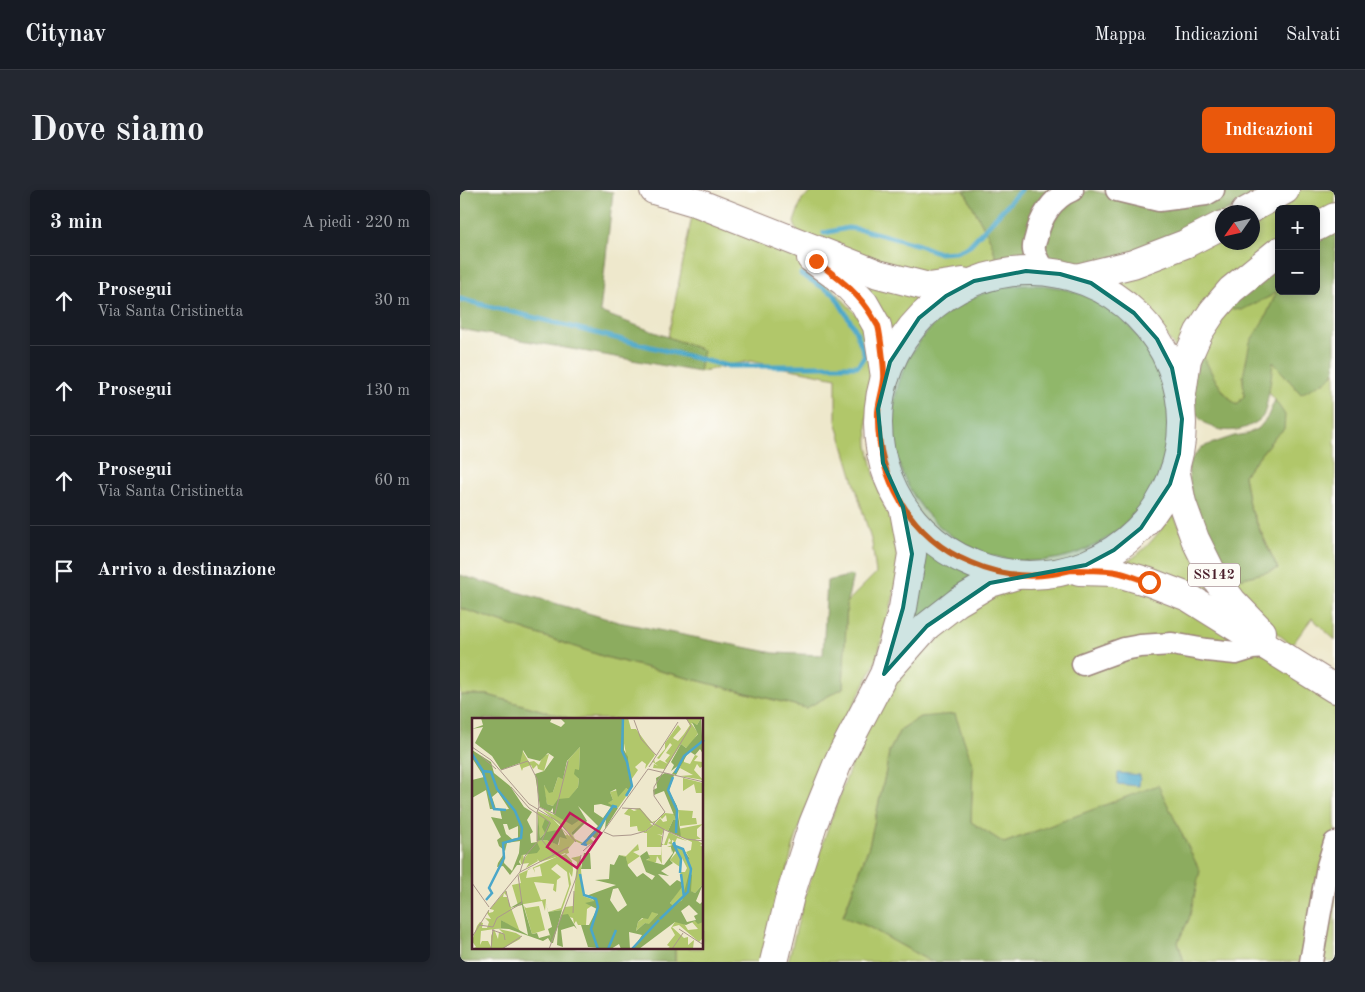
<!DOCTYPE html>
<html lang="it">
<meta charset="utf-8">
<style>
body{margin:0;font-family:"Old Standard TT",serif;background:#242831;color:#f1f3f6}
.controls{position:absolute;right:15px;top:15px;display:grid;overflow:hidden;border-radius:8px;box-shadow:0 2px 8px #0003}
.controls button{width:45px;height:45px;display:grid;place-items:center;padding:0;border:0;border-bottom:1px solid #363941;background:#171b24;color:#f1f3f6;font:25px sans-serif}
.compass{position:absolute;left:755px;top:15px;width:45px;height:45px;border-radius:50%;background:#171b24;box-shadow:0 2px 8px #0003;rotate:236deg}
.stop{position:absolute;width:15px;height:15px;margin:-11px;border:4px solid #ea580c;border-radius:50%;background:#fff}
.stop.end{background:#ea580c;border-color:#fff;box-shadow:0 1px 5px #0008}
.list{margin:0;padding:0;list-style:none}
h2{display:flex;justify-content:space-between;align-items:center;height:65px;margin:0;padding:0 20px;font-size:21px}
h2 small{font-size:16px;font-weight:400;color:#9ea1a6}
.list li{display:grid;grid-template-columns:32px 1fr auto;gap:15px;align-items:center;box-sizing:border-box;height:90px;padding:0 20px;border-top:1px solid #363941}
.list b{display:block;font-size:19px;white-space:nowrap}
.list p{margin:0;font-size:16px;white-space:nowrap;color:#9ea1a6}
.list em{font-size:16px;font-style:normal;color:#9ea1a6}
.icon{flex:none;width:28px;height:28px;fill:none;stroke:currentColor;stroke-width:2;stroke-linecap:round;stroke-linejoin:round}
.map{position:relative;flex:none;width:875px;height:772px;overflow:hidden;border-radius:8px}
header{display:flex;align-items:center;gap:30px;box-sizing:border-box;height:70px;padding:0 25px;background:#171b24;border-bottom:1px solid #363941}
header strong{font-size:24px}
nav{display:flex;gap:28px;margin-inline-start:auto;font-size:18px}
.intro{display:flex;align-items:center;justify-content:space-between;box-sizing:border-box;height:120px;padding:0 30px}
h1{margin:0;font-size:35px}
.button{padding:12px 22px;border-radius:8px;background:#ea580c;color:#fff;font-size:18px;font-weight:700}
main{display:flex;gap:30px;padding:0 30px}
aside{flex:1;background:#171b24;border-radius:8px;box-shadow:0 2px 8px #0003}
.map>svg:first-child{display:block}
.green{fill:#b1c76b;stroke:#7e734b}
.forest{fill:#8cac5f;stroke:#6b6645}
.water{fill:#4ba7c9;stroke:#4a637a}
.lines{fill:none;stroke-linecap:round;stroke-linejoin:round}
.stream{stroke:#4ba7c9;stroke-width:5}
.minor-casing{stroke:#9c847c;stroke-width:25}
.major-casing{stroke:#9c847c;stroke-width:30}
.highway-casing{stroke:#9c847c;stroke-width:30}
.minor{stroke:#fff;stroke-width:22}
.major{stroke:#fff;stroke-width:28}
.highway{stroke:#fff;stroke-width:28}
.route{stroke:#ea580c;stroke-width:6}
.marked{fill:#0f766e;fill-opacity:0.2;stroke:#0f766e;stroke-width:4;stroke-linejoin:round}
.labels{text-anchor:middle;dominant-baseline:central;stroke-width:4;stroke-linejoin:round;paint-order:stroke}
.shield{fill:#fdfcf7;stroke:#806168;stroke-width:1}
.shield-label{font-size:14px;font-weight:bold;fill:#4a1f2b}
.inset-river{fill:none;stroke:#4ba7c9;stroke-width:2.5}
.inset-road{fill:none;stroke:#ac988c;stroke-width:1}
.view{fill:#c2185b;fill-opacity:0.15;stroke:#c2185b;stroke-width:2.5}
.inset-edge{fill:none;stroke:#4a1f2b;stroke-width:2.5}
</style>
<header>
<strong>Citynav</strong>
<nav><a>Mappa</a><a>Indicazioni</a><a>Salvati</a></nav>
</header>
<div class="intro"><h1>Dove siamo</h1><a class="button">Indicazioni</a></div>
<main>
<aside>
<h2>3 min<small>A piedi · 220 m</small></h2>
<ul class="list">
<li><svg class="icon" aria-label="ahead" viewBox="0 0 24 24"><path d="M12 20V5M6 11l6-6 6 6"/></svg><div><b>Prosegui</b><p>Via Santa Cristinetta</p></div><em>30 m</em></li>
<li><svg class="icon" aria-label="ahead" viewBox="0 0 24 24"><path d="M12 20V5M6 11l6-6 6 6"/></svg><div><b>Prosegui</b></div><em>130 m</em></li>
<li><svg class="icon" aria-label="ahead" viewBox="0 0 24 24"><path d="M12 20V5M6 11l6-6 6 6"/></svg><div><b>Prosegui</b><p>Via Santa Cristinetta</p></div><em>60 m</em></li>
<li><svg class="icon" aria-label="arrive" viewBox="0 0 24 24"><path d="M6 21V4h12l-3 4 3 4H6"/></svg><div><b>Arrivo a destinazione</b></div></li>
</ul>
</aside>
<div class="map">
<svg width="875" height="772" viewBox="0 0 875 772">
<rect width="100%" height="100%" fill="#fdfcf7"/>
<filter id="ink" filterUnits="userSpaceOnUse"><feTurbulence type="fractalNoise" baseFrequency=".02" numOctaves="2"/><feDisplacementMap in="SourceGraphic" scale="10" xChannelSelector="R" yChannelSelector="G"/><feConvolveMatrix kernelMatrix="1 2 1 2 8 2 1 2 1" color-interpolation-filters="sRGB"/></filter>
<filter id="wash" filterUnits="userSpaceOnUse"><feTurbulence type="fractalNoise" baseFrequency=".0096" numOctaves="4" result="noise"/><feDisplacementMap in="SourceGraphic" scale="20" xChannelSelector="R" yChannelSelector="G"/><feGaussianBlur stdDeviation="1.12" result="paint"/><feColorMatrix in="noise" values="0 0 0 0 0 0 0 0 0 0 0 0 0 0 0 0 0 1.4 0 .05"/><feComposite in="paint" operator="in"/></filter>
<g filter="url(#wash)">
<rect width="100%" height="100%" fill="#eee8cc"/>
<g class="green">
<path d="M355,0H504L530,49L537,70L524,73L489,86L469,89L337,42L334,32L342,9Z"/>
<path d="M837,0H875V24L856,35V19H819V55L721,166C699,136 678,107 644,90L762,43V52H792L793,25Z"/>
<path d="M233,21L310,50L350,74L406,135L414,187L407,229L408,256L415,288L431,324L440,349V382L416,472L360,579L334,654L303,772H215V758H242V530L112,529L28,505H0V418L145,467L346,518L383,498L387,412L416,383L412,353L376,231V188L290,171L239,182L242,160L208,147Z"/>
<path d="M389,85L462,107L453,114L433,142L425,127Z"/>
<circle cx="571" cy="233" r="138"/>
<path d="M818,100L806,126L783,187L784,206L777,215C761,202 751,184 743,165L764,118L809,107Z"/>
<path d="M813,172L869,189L875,181V450L852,428L832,455L808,436L768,392L818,379L789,315L784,285L813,249L824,238L815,210L808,202Z"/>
<path d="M713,323L755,410L664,373C684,364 701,340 713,323Z"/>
<path d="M460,351L474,365L490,375L520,387L451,441Z"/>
<path d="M625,388L677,393L812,468L875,512V772H724L718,752L729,729L698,596L544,653L511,632L513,576L460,527L440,540L429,562L426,581L409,656L383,726L407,736L471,772H328L344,709L369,635L393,570L427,497L502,416L562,396Z"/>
</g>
<g class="forest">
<path d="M0,0H139L153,2L140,122L243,160L239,182L0,139Z"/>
<path d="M504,0H601L571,37L564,66L550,70H537L530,49Z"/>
<path d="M630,0L652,5L762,0H809L701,54L633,75L596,72L586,64L581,50L585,36L613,6Z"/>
<path d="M875,35V180L869,189L841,204L813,172C812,182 807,220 803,226C800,231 793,234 787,237C758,249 727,230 729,197C730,189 739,174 743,165C751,183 761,203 777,215L784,206L783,187L790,152L806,126L817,101L809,107L781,120L764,118L819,70V101H856V47Z"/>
<path d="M815,210L825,225L824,239L813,249L784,285L789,315L799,339L818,379L768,392L736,342L728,277L732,268L742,257L774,246L787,244L799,238L807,228Z"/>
<path d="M0,385L158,432L314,463L363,465L367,391L393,385L387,412L383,498L346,518L145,467L0,418Z"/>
<path d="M0,505H28L112,529L14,530V758H215V772H0Z"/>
<path d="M495,524L513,576L511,632L544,653L698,595L740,681L729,729L718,752L724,772H471L407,736L383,727L409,656L426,581L429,562L440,540L460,527Z"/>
</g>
<path class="water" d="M658,583L680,585L679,596L657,594Z"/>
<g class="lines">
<g class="stream">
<path d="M364,43L388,38L404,40L459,55L479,63L496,62L508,57L561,0"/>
<path d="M0,109L267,176H398L405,165L395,139L374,104L341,84"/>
</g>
</g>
</g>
<g filter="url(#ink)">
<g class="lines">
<g class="minor-casing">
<g id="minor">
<path d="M657,0L699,10L746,4L753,0"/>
<path d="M583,81C581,76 574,65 574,60C573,57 575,51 576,48C580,28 592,8 612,0"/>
<path d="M623,474L664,459L680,456L712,454L746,460L776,463L792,458L808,457"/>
<path d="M851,772L868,676L875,653"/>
</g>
</g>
<g class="major-casing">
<g id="major">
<path d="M194,0L238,13L418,84L469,97L503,92"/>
<path d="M351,68L384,92L404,113L417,136L425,187"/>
<circle cx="570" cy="233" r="152"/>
<path d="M715,279L722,313L735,349L752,383L772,411L802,442"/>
<path d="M619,381L655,382L689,392L728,407L875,499"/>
<path d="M429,479L467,436L498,412L530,393L557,385"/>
<path d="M314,772L330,706L353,634L379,570L424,484L443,418L452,364L444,321"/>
</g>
</g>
<g class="highway-casing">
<g id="highway">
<path d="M785,22L825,0"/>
<path d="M856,37L875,27"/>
<path d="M616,88L673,74L725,54L762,35"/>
<path d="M721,211L727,169L739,142L753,121L771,100L819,61"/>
</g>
</g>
<use href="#minor" class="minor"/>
<use href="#major" class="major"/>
<use href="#highway" class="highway"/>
</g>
</g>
<g class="lines" filter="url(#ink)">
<path class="route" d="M356,71C378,88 398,102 412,126C414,129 416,133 418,136C420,142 425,182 424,189C423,200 419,210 418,222C416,286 450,348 511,373C536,384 565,388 592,384C599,383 605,381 611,380C622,380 646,380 656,382C667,384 678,389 689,392"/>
</g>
<path class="marked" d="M566,81L600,84L631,93L674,123L697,149L712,178L722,229L719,264L710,294L681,338L654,360L626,375L530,393L467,436L424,484L443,418L452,364L443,317L423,273L418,219L430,172L459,128L486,106L514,91Z"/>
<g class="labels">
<rect class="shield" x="728" y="373.5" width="52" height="23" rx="4"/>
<g class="shield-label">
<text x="754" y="385">SS142</text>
</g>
</g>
<g transform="translate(12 528)">
<rect width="231" height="231" fill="#eee8cc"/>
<path d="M156,0L159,11H164L183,37L173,51L174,46L170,43L163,49L166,52L159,62L151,20L152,1ZM214,0H229L225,7L219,5L226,15L221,23L214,30L209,26L193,51L181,50L182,46L186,48L181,44L178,49L182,41L183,45L188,42L196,46L193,43L198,37L194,35L200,27L198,25L187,41L185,40L193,31V25L206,7L209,11L201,20L206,23L212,16L218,7ZM108,29L107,52L103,56L107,61L106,69L97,81L81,88L75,86L71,67L81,74L86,59L91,60L96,42ZM50,32L57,44L62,43L67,47L71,38L77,36L72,53L66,51L65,47L61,51L59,47L51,50L50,53L46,42ZM223,37L226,38L222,43L231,44V48L228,50L225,46L222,52L231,62L208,58L221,57L208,50L212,39V44L218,46ZM211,60L231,65V75H224L222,66L211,73ZM154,70L158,73L146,90L135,85L141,82L138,74ZM157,90L162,93L165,92L162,91L168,90L180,104L185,102L181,105H178L181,108L188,100L191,104L195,103L194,97L190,101L188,99L193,95L202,96L204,103L201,102L196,113L192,111L190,117L185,116L190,118L189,125L192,127L197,114L215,123L205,120L202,127V123L200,122V135L199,129H195L200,127L196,125L199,123L197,120L195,127H189L190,146L185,138L184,144L179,146L174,142L177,141V137H189V129H175V115H171L179,110L171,114L166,113L165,108L158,109V98L152,96ZM70,91L82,97L109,101L113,103L99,115L103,121L111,125L117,119L122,124L114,128L103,123L96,131L97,135L68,144L65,141L66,143L54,150L57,145L49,146L48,140L51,136L52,141L65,123L74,122L87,127L88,119L95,117L90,111L75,115L72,103L73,115L68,120L65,93L80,100L98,119L99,122L96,114ZM206,92L221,93L220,100H224L225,106L208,108ZM231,106L225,111V118L229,121H223L231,126L228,127L231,129V166L223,175L218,173L219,155L210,182L200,188L198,185L210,167L208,154H213L215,150L210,140L208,149L198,142L205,134L204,129L212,132L214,141H218L214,134L219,132L220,124L209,119L206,111ZM166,126L167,132L161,134L168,138L155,147L154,139L147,137L154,138ZM93,135L100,143L101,152L100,159L97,154L99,166L90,192L76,194L89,190L97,168L95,154L85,146L79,151L89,159L85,162L84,174L81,172L82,166L62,164L69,182L74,181L73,193L70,183L46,187L40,167L49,165L47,156ZM68,148L70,158L54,160L56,151L61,150L63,155L62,150ZM108,138L111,178L122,182L121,186L113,185L121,187L115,191L114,207H106L104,203L102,206L101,200L89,197L93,189L101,188L105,144L99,140ZM34,172L35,178L32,175L31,179H35L48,214L29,202V210L9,213L8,227L10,223H16L19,229V218L22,211L26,221L27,214L32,216L27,211L44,215L49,218L48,221L30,231H0L4,229L0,223L5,208L8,204L11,205L10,210H15L17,204L13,200L19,201L15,195L17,192V195L21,194L22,192L18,191ZM52,188L54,190L67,188L73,212L60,216ZM181,193L186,196L177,207L173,205L164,213L166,204ZM223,203L231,204L230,221L227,224L207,207L200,209L212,220L216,219V227L222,222L221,231H194L198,229L195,227L203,217L199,210L203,204H211L216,212L226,211L220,204Z" fill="#b1c76b" fill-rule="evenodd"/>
<path d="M9,0H80L78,4L89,9L93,5L88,0H152V32L156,39L157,58L161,68L158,73L154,70L146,79L144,71L138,74L141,82L136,85L146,90L133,111L134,101L124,121L120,118L115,120L126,108L106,88L115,103L101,117L103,120L99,115L112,103L109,101L100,107L81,96V90L78,94L68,89L63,56L72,53L82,39L76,35L68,43L56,40L51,32L48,45L29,52L20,38L3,25L11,9L0,11L11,7ZM108,29L107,52L103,51L102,56L107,61L106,69L97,80L86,81L81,88L75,86L72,67L77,75L81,74L86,59L91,61L95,43ZM129,86L139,89L131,100L122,94V87ZM229,0L231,36L228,31L223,37L217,33L204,57L200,56L207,47L199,53L202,47L199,44L209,26L214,30L226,16L220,4L225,7ZM0,32L19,44L22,55L38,68L52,89L60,94L55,102L61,114L58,116L59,125L65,124L68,131L65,135L50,137L47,144L49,147H45L38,157L31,148L25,149L26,145L33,134L32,145L40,153L47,135L48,123L35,125L33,133L27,128L25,122L29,119L19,99L30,101L28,92L37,91L26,74L20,79L24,91H18L14,72L0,80V62L12,59L0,40ZM31,106H35L37,112L46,108V120L40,121L34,116ZM193,55L202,57L197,73L205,88L209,119L196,113L201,102H204L192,73L182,77L181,72L185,70L184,60ZM66,97L68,120L73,115L70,109L73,101L79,105L75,114L90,111L95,121L88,119L86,127L74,122L65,123ZM202,123V128L212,132L218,141L214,142L211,132L204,129L206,137L203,133L198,142L201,145L189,153L197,158L186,156L198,168L205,162L209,164L210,169L198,185L201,188L210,182L217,155L220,157L219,173L223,175L231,166L224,183L228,186L231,183V204L226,206L223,203L214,207L203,204L167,231H161L170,217L157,214L158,231H149L147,226L139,231L116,229L109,207H117L125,191L113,185L122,183L120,178H114L144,167L123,162L137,161L138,146L142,147L147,137L154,139L156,148L165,159L171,155L180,162L183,158L174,154L168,138L175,133L178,140L174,142L192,147L201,135L199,129ZM146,170L155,187L146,194L138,182L141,171ZM217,187L226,196L222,198L224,202L215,204L209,193ZM180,194L186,196L177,206L173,205L164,213L166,204L170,200L176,201ZM112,135H118L119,151H109ZM73,182L76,194L90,192L81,225H79L76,220L71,223L37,211L20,210H29V202L56,217L50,187L38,190L50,183L60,216L65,215L67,220L78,217L80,224L76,211L80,209ZM96,196L105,211L102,208L89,212L91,229L85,227L86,208L89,197Z" fill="#8cac5f" fill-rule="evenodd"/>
<path class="inset-river" d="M151,0L150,33L155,44L160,68L154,78M0,36L11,53L19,54L25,71L43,93L50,110L49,120L31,125L32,140L17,170L20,175L14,182M11,54L22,91L34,92M203,55L212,38L232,22M201,59L196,72L205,92L204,115M201,125L209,141L208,155M115,127L111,126L127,110L141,88L145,89M108,156L112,177L124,181L126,189L119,211L126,231M209,156L212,179M188,201L216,174L219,151L211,131L203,128L202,124M136,231L144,212M160,231L187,202"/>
<path class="inset-road" d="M162,2L169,21L184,37M0,29L19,42L57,86L87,104L104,124M9,38L24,51M177,49L206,4M176,51L232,64M29,52L56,43L65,61L67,89M39,69L57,90L78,104L70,122M150,90L168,91L179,104L193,112L214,121L232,123M181,106L193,94L182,78V69L219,8L214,0M132,114L141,118L159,117L174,113L182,106M70,122L82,137M65,123V94L67,89L83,96L96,43M189,129L192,111M111,133L128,118L176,51M48,154L53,138L67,122M0,165L17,189M34,173L38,189M18,191L48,154L97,129M101,195L102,173M7,207L21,209L25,200L50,185L46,157M207,211L230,226L232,213M20,212L32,216L33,222M0,219L17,192M19,231L21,211M30,231L50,218M77,231L104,160L109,137M200,231L211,215"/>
<path class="view" d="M98,95L129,115L105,150L75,129Z"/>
<rect width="231" height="231" class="inset-edge"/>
</g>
</svg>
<div class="controls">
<button>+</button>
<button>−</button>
</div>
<svg class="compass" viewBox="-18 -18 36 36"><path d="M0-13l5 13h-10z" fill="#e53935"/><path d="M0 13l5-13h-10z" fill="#9ea1a6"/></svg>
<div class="stop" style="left:689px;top:392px"></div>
<div class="stop end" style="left:356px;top:71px"></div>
</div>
</main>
